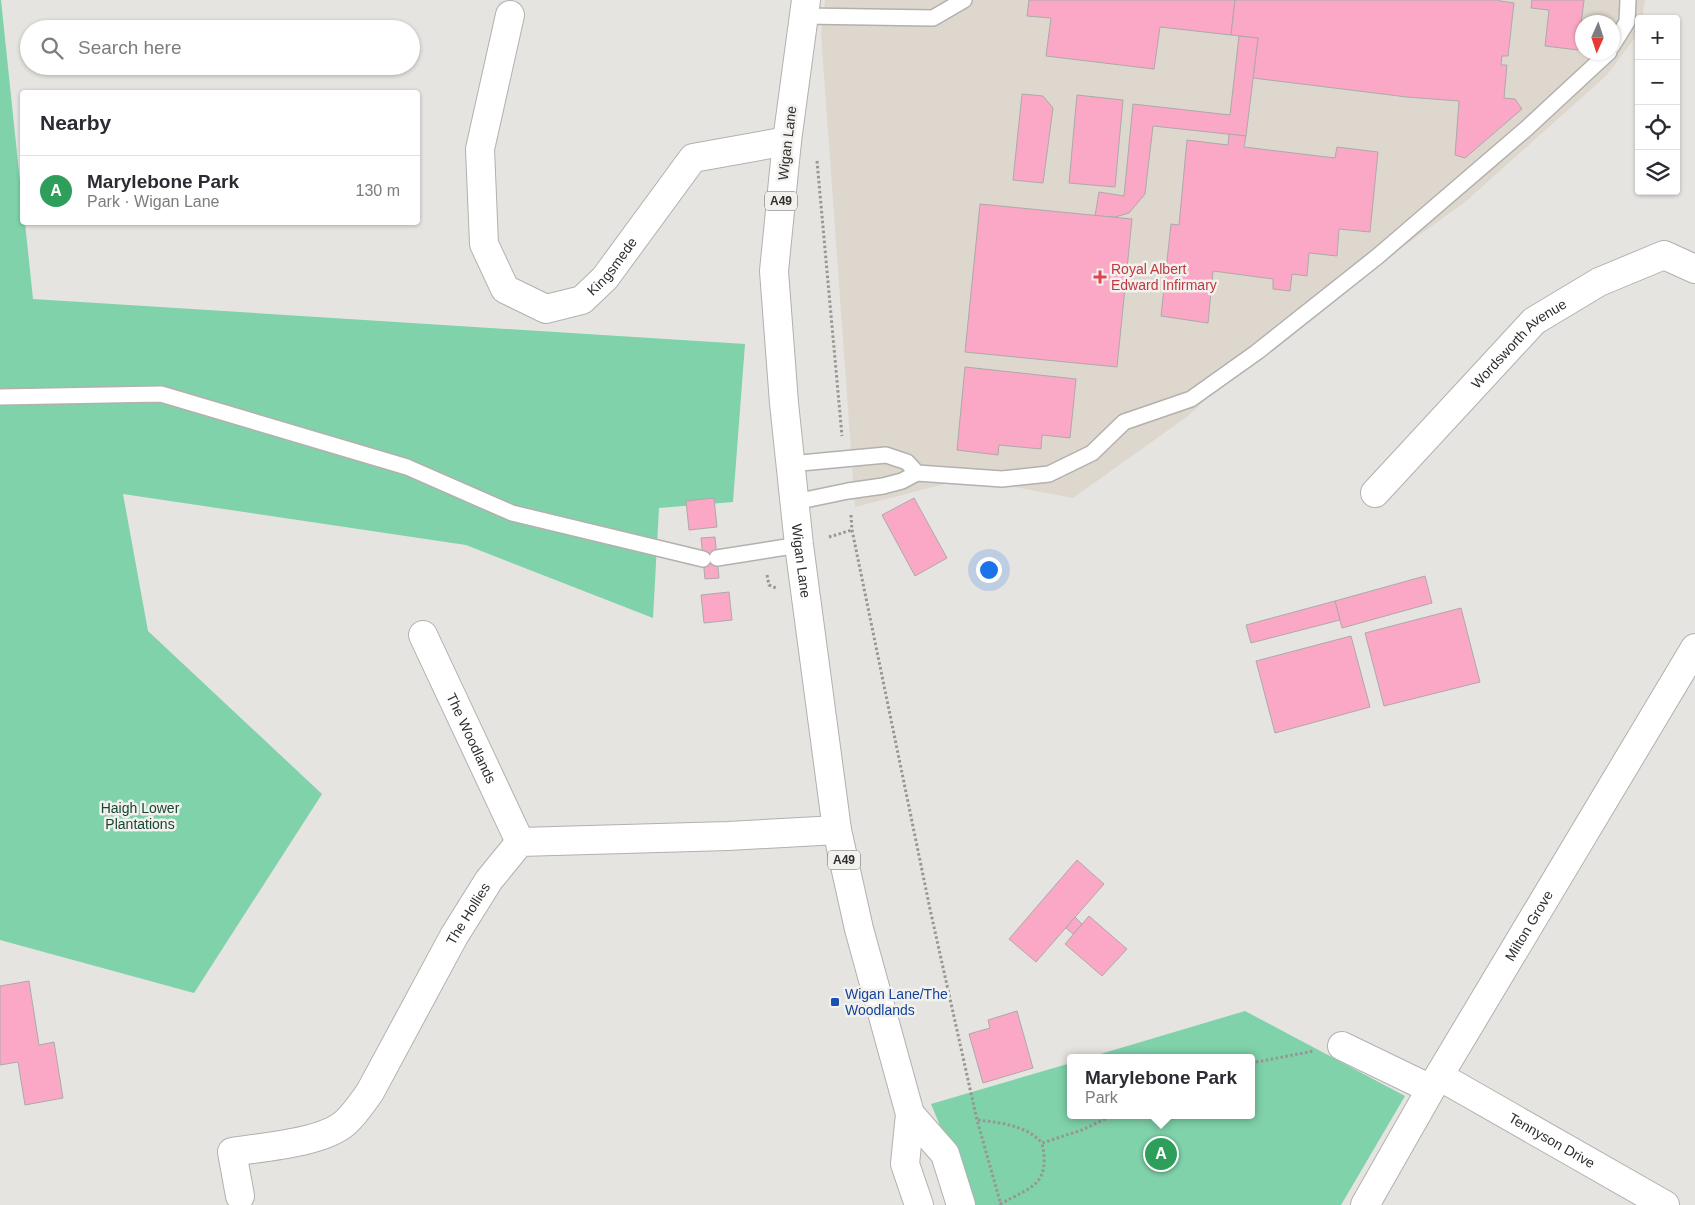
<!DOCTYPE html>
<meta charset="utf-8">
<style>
body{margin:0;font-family:Arial,sans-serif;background:#f7f7f7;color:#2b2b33}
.controls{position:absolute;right:15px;top:15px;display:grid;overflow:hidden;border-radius:5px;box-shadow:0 1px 4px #0004}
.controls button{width:45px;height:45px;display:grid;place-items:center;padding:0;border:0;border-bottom:1px solid #e1e1e2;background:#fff;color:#2b2b33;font:25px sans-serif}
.compass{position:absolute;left:1575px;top:15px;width:45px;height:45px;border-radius:50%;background:#fff;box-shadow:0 1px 4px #0004;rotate:183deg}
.you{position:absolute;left:988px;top:569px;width:18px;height:18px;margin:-12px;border:4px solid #fff;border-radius:50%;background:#1a73e8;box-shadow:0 0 0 8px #1a73e833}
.badge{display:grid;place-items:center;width:32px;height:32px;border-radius:50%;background:#a2602e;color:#fff;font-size:16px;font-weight:700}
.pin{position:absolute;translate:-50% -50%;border:2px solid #fff;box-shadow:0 1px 5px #0006}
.popup{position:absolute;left:1067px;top:1054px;width:188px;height:65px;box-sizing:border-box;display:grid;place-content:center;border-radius:5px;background:#fff;filter:drop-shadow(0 1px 4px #0005);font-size:16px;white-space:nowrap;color:#7c7c81}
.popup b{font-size:19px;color:#2b2b33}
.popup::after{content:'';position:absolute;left:50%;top:100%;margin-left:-10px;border:10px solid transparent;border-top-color:#fff}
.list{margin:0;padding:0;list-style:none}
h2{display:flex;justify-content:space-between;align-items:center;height:65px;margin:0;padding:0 20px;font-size:21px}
h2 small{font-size:16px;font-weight:400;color:#7c7c81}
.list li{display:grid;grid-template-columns:32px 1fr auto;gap:15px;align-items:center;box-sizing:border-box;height:70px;padding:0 20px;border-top:1px solid #e1e1e2}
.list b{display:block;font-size:19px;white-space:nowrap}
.list p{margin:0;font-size:16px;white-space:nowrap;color:#7c7c81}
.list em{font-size:16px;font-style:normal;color:#7c7c81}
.icon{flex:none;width:28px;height:28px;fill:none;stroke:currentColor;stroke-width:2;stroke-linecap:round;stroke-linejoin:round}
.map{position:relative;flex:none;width:1695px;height:1205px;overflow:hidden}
.search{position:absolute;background:#fff;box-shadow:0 1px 4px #0004;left:20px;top:20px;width:400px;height:55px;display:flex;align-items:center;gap:12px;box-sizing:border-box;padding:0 18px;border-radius:28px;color:#7c7c81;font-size:19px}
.panel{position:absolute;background:#fff;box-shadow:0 1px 4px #0004;left:20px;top:90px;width:400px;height:135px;border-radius:5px}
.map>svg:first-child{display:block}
.built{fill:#ddd7ce;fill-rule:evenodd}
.green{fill:#7fd2aa}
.building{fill:#faa8c5;stroke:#ada9aa}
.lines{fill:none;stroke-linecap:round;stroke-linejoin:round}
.service-casing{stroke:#b3b0ae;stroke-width:18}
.minor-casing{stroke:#b3b0ae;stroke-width:30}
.trunk-casing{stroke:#b3b0ae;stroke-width:30}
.path{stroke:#989694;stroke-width:3;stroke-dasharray:2.5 2.5;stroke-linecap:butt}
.service{stroke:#fff;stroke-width:15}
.minor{stroke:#fff;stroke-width:28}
.trunk{stroke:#fff;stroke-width:28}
.health-dot{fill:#e0444e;stroke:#f3f1ee;stroke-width:2}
.transit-dot{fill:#1a4fb4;stroke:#f3f1ee;stroke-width:2}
.labels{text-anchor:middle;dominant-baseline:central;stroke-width:5;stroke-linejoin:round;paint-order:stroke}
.shield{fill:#f3f1ee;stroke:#6a6968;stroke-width:1}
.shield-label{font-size:12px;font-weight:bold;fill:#302f2e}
.street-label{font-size:14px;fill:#302f2e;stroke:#f3f1ee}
.health-label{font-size:14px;fill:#be3a42;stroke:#f3f1ee;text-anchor:start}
.park-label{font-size:14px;fill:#164632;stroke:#f3f1ee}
.transit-label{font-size:14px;fill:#164399;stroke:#f3f1ee;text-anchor:start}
</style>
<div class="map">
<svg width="1695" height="1205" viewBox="0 0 1695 1205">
<rect width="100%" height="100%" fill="#e6e4e1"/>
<path class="built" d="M825,0H1645L1642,19H1639V32L1607,75L1465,202L1257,352L1188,416L1073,498L968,478L855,507L821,34ZM1582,22H1612V52H1582Z"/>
<g class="green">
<path d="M0,0H1L22,201V222L25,223L33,299L745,344L733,502L659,508L653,618L466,545L123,494L148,631L322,794L194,993L0,940Z"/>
<path d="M1245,1011L1405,1096L1341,1205H973L931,1104L1071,1063V1115H1251V1058H1087Z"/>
</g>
<g class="building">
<path d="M1029,0H1235L1231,35L1160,27L1154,69L1046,56L1051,18L1027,16Z"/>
<path d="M1235,0H1500V1L1514,3L1508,56H1502L1501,65H1507L1504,98L1515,99L1522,109L1465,158L1455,155L1459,101L1407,97L1253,78L1258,38L1231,35Z"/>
<path d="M1532,0H1584L1578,50L1545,46L1549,10L1531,8Z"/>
<path d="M1239,36L1258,38L1246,136L1153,126L1145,194L1129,213L1115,217L1095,216L1099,192L1124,196L1133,104L1230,115Z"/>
<path d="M1022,94L1043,96L1053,108L1043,183L1013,180Z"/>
<path d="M1077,95L1123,100L1115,187L1069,183Z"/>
<path d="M1229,134L1246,136L1244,147L1335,158L1337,147L1378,152L1370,232L1339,229L1337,256L1309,253L1307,276L1292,274L1290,291L1273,289V279L1213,271L1208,323L1161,316L1171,224L1179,225L1187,140L1228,145Z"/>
<path d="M980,204L1132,219L1117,367L965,352Z"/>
<path d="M965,367L1076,379L1070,438L1042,435L1041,449L999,445L998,455L957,450Z"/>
<path d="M714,498L717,527L689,530L686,501Z"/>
<path d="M914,498L947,558L915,576L882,515Z"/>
<path d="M715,537L719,578L705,579L701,538Z"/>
<path d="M1425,576L1432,603L1342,628L1335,601Z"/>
<path d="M729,592L732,620L704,623L701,595Z"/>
<path d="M1335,601L1340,620L1251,643L1246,625Z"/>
<path d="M1461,608L1480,682L1384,706L1365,633Z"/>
<path d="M1351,636L1370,707L1275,733L1256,661Z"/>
<path d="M1077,860L1104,884L1036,962L1009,939Z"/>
<path d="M1089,916L1127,949L1102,976L1065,944Z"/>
<path d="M1075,917L1082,924L1073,934L1066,928Z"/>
<path d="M29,981L39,1045L54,1042L63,1098L25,1105L18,1062L0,1065V986Z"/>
<path d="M1017,1011L1033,1068L983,1083L969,1034L990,1028L988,1020Z"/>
</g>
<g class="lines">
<g class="service-casing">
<g id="service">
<path d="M804,16L933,18L964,0"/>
<path d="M1612,46L1627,22L1628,0"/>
<path d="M0,397L161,394L407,467L512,513L703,559"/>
<path d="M790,464L886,455L907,462L917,473"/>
<path d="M795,502L848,491L883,486L902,481L917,473L1002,479L1049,474L1092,453L1124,422L1191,399L1257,352L1378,256L1527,128L1609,52"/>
<path d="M717,558L799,545"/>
</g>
</g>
<g class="minor-casing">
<g id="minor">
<path id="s1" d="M510,15L480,149L484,244L505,289L546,309L582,300L605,278L693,158L787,141"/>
<path id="s2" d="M1375,493L1534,321L1599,282L1664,255L1695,269"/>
<path id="s3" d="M423,635L520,842"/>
<path d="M1342,1046L1431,1089"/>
<path id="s4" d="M1439,1076L1665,1205"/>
<path id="s5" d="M240,1196L232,1152C263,1147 322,1143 345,1123C355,1114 362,1103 370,1092L454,936L489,880L520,842L728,836L837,830"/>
<path id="s6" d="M1365,1205L1431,1089L1695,648"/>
</g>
</g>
<g class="trunk-casing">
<g id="trunk">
<path id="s7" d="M806,0L787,141L774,271L784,403L799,545L837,830L859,929L910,1114L905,1164L919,1205"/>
<path d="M910,1114L945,1154L961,1205"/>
</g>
</g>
<g class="path">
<path d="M817,161L842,436"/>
<path d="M851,515L852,530L930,909L977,1120L1001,1205"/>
<path d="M829,537L852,530"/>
<path d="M767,575L769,585L776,588"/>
<path d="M1251,1063L1314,1051"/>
<path d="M978,1120C1001,1123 1026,1125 1042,1143L1082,1130L1113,1115"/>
<path d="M1000,1204C1031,1187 1051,1185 1042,1143"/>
</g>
<use href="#service" class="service"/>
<use href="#minor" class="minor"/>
<use href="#trunk" class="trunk"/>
</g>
<path class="health-dot" d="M1097.5 269.5h5v5h5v5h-5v5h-5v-5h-5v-5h5z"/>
<rect class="transit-dot" x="830" y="997" width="10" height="10" rx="2.5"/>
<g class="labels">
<g class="shield">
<rect x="765" y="191.5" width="32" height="19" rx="4"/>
<rect x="828" y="850.5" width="32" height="19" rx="4"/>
</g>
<g class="shield-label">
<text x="781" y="201">A49</text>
<text x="844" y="860">A49</text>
</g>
<g class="street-label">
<text transform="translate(787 143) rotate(-83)">Wigan Lane</text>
<text stroke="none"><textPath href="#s1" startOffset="410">Kingsmede</textPath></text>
<text stroke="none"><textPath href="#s2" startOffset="208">Wordsworth Avenue</textPath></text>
<text stroke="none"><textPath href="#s7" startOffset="564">Wigan Lane</textPath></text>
<text stroke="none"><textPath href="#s3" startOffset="114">The Woodlands</textPath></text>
<text stroke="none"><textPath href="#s5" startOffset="406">The Hollies</textPath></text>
<text stroke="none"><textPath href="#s6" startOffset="324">Milton Grove</textPath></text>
<text stroke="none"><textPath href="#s4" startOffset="130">Tennyson Drive</textPath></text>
</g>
<g class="health-label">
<text x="1111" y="269">Royal Albert<tspan x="1111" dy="16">Edward Infirmary</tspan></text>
</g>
<g class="park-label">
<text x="140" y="808">Haigh Lower<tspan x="140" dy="16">Plantations</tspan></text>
</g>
<g class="transit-label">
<text x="845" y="994">Wigan Lane/The<tspan x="845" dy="16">Woodlands</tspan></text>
</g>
</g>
</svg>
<div class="controls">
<button>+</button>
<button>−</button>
<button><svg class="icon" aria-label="locate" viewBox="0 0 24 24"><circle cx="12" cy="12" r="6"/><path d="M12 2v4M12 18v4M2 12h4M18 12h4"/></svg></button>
<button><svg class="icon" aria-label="layers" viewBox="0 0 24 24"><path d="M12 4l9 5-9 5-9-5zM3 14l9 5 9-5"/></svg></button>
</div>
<svg class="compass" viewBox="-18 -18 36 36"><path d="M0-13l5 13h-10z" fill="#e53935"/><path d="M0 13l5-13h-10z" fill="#7c7c81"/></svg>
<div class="you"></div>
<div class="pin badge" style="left:1161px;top:1154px;background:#2e9e5b">A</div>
<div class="popup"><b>Marylebone Park</b>Park</div>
<div class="search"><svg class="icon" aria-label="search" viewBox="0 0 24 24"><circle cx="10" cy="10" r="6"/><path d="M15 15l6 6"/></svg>Search here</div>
<section class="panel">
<h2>Nearby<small></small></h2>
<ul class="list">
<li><span class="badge" style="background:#2e9e5b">A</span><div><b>Marylebone Park</b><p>Park · Wigan Lane</p></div><em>130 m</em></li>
</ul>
</section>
</div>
